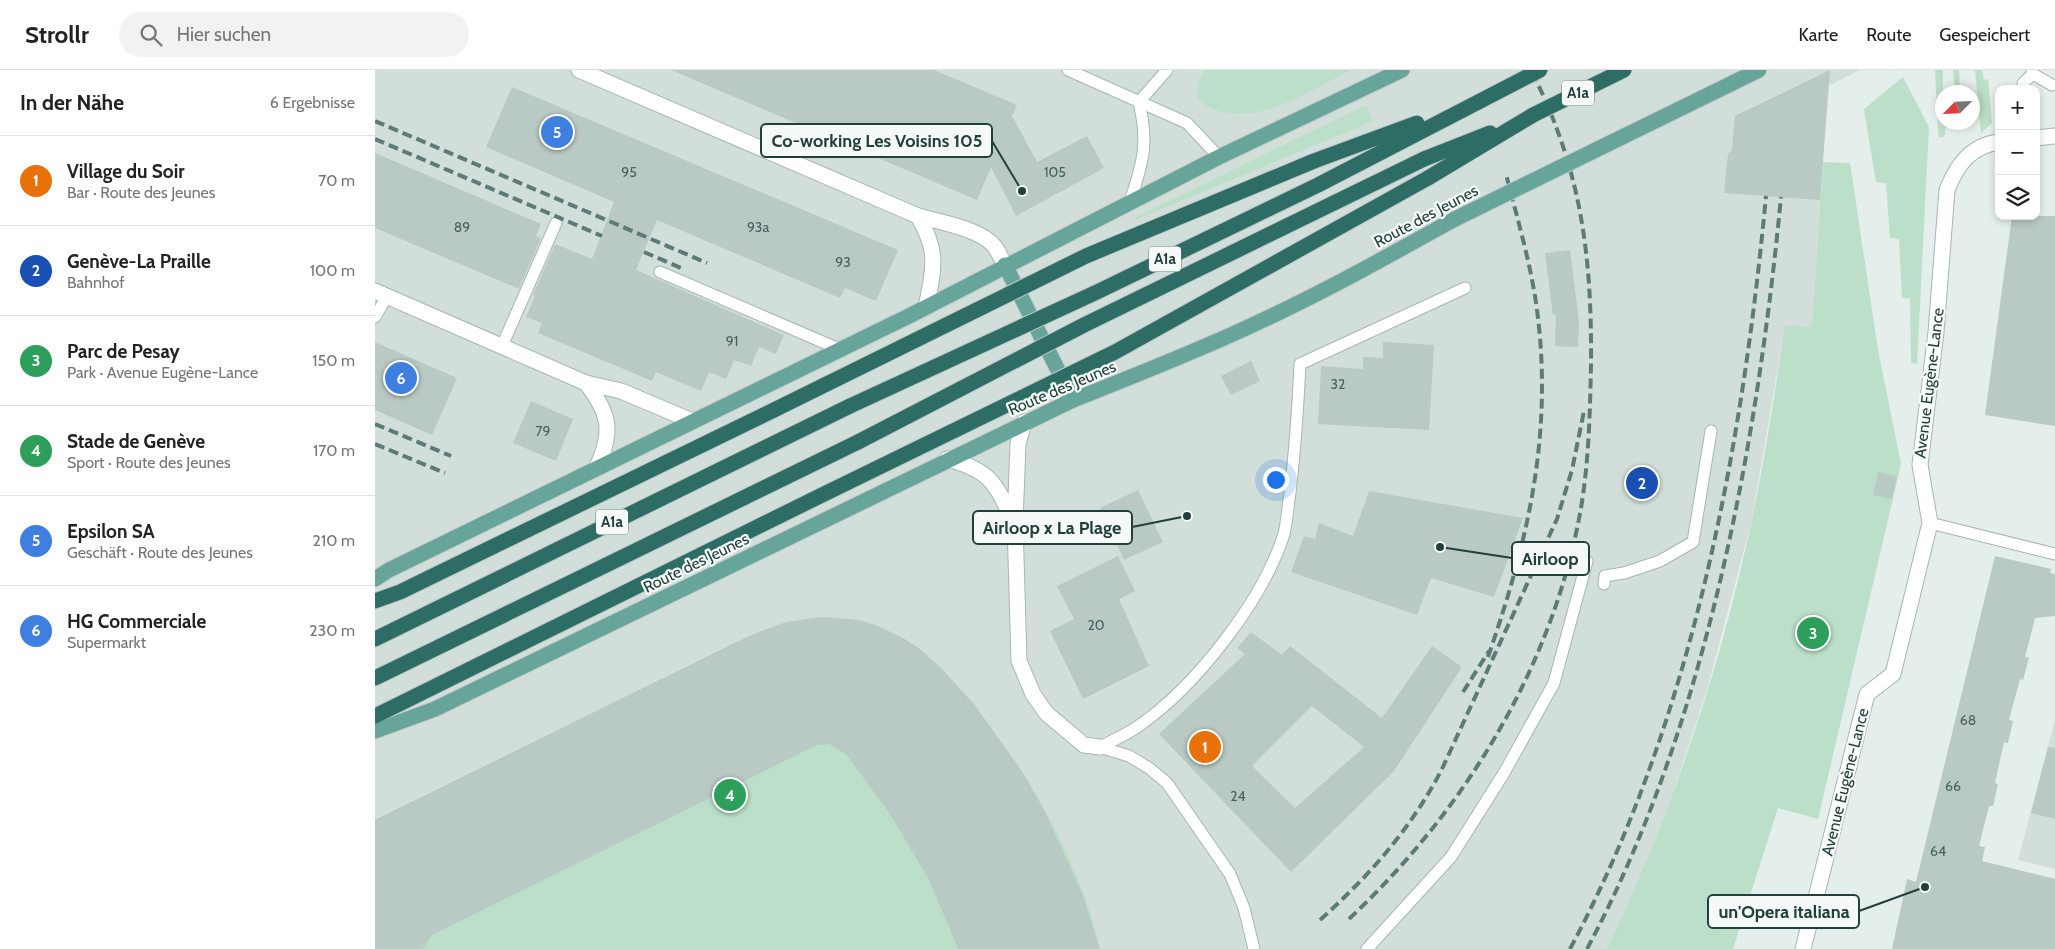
<!DOCTYPE html>
<html lang="de">
<meta charset="utf-8">
<style>
body{margin:0;font-family:Cabin,sans-serif;background:#f2f2f2;color:#222}
.controls{position:absolute;right:15px;top:15px;display:grid;overflow:hidden;border-radius:10px;box-shadow:0 2px 8px #0003}
.controls button{width:45px;height:45px;display:grid;place-items:center;padding:0;border:0;border-bottom:1px solid #e0e0e0;background:#fff;color:#222;font:25px sans-serif}
.compass{position:absolute;left:1560px;top:15px;width:45px;height:45px;border-radius:50%;background:#fff;box-shadow:0 2px 8px #0003;rotate:246deg}
.you{position:absolute;left:900px;top:409px;width:18px;height:18px;margin:-12px;border:4px solid #fff;border-radius:50%;background:#1a73e8;box-shadow:0 0 0 8px #1a73e833}
.badge{display:grid;place-items:center;width:32px;height:32px;border-radius:50%;background:#db2777;color:#fff;font-size:16px;font-weight:700}
.pin{position:absolute;translate:-50% -50%;border:2px solid #fff;box-shadow:0 1px 5px #0006}
.list{margin:0;padding:0;list-style:none}
h2{display:flex;justify-content:space-between;align-items:center;height:65px;margin:0;padding:0 20px;font-size:21px}
h2 small{font-size:16px;font-weight:400;color:#767676}
.list li{display:grid;grid-template-columns:32px 1fr auto;gap:15px;align-items:center;box-sizing:border-box;height:90px;padding:0 20px;border-top:1px solid #e0e0e0}
.list b{display:block;font-size:19px;white-space:nowrap}
.list p{margin:0;font-size:16px;white-space:nowrap;color:#767676}
.list em{font-size:16px;font-style:normal;color:#767676}
.icon{flex:none;width:28px;height:28px;fill:none;stroke:currentColor;stroke-width:2;stroke-linecap:round;stroke-linejoin:round}
.map{position:relative;flex:none;width:1680px;height:879px;overflow:hidden}
header{display:flex;align-items:center;gap:30px;box-sizing:border-box;height:70px;padding:0 25px;background:#fff;border-bottom:1px solid #e0e0e0}
header strong{font-size:24px}
nav{display:flex;gap:28px;margin-inline-start:auto;font-size:18px}
.search{width:350px;height:45px;background:#f2f2f2;display:flex;align-items:center;gap:12px;box-sizing:border-box;padding:0 18px;border-radius:28px;color:#767676;font-size:19px}
main{display:flex}
aside{flex:1;background:#fff}
.map>svg:first-child{display:block}
.built{fill:#d2ded9}
.green{fill:#bcdfc9}
.building{fill:#b9c9c3;fill-rule:evenodd}
.lines{fill:none;stroke-linecap:round;stroke-linejoin:round}
.lane-casing{stroke:#a6b6b2;stroke-width:13}
.street-casing{stroke:#a6b6b2;stroke-width:17}
.primary-casing{stroke:#c1cac8;stroke-width:17}
.highway-casing{stroke:#c1cac8;stroke-width:17}
.lane{stroke:#fff;stroke-width:11}
.street{stroke:#fff;stroke-width:15}
.primary{stroke:#67a49a;stroke-width:15}
.highway{stroke:#2d6d66;stroke-width:15}
.rail{stroke:#5d7b76;stroke-width:4;stroke-dasharray:10 5;stroke-linecap:butt}
.primary-bridge-casing{stroke:#c1cac8;stroke-width:17;stroke-linecap:butt}
.highway-bridge-casing{stroke:#c1cac8;stroke-width:17;stroke-linecap:butt}
.primary-bridge{stroke:#67a49a;stroke-width:15}
.highway-bridge{stroke:#2d6d66;stroke-width:15}
.labels{text-anchor:middle;dominant-baseline:central;stroke-width:4.5;stroke-linejoin:round;paint-order:stroke}
.number-label{font-size:14px;fill:#48625d}
.shield{fill:#f5faf8;stroke:#617874;stroke-width:1}
.shield-label{font-size:15px;font-weight:bold;fill:#22403b}
.street-label{font-size:16px;fill:#22403b;stroke:#f5faf8}
.leader{fill:none;stroke:#22403b;stroke-width:2}
.callout-dot{fill:#22403b;stroke:#f5faf8;stroke-width:2}
.callout{fill:#f5faf8;stroke:#22403b;stroke-width:2}
.callout-label{font-size:18px;text-anchor:middle;font-weight:bold;fill:#22403b}
</style>
<header>
<strong>Strollr</strong>
<div class="search"><svg class="icon" aria-label="search" viewBox="0 0 24 24"><circle cx="10" cy="10" r="6"/><path d="M15 15l6 6"/></svg>Hier suchen</div>
<nav><a>Karte</a><a>Route</a><a>Gespeichert</a></nav>
</header>
<main>
<aside>
<h2>In der Nähe<small>6 Ergebnisse</small></h2>
<ul class="list">
<li><span class="badge" style="background:#e8710a">1</span><div><b>Village du Soir</b><p>Bar · Route des Jeunes</p></div><em>70 m</em></li>
<li><span class="badge" style="background:#1a4fb4">2</span><div><b>Genève-La Praille</b><p>Bahnhof</p></div><em>100 m</em></li>
<li><span class="badge" style="background:#2e9e5b">3</span><div><b>Parc de Pesay</b><p>Park · Avenue Eugène-Lance</p></div><em>150 m</em></li>
<li><span class="badge" style="background:#2e9e5b">4</span><div><b>Stade de Genève</b><p>Sport · Route des Jeunes</p></div><em>170 m</em></li>
<li><span class="badge" style="background:#3f7fe0">5</span><div><b>Epsilon SA</b><p>Geschäft · Route des Jeunes</p></div><em>210 m</em></li>
<li><span class="badge" style="background:#3f7fe0">6</span><div><b>HG Commerciale</b><p>Supermarkt</p></div><em>230 m</em></li>
</ul>
</aside>
<div class="map">
<svg width="1680" height="879" viewBox="0 0 1680 879">
<rect width="100%" height="100%" fill="#e4eeea"/>
<g class="built">
<path d="M0,0H1485L1455,15L1449,4L1446,130L1437,258L1410,255L1377,449L1332,620L1297,726L1261,817L1232,879H0Z"/>
<path d="M1680,650V799L1643,790Z"/>
</g>
<g class="green">
<path d="M830,0H976C935,20 879,61 832,36C816,27 822,13 830,0Z"/>
<path d="M1560,0H1568V52L1571,53L1570,65L1568,67H1564L1563,62Z"/>
<path d="M1578,0H1584L1585,22H1580Z"/>
<path d="M1600,0H1607L1609,10L1613,9L1617,53L1606,63Z"/>
<path d="M1528,7L1554,57L1542,294L1536,293L1535,228H1527L1524,169L1515,168L1511,113L1501,112L1489,39Z"/>
<path d="M991,35L998,51L760,150L759,148Z"/>
<path d="M1448,92L1475,93L1503,280L1526,394L1443,749L1403,738L1358,879H1232C1297,743 1346,597 1377,449C1391,385 1400,320 1410,255L1437,257Z"/>
<path d="M447,547C483,547 514,557 543,578C557,588 569,602 581,615C644,683 705,788 725,879H0V750L374,566L411,552Z"/>
</g>
<g class="building">
<path d="M296,0H559L642,35L637,46L662,92L712,66L729,98L641,146L616,97L602,130Z"/>
<path d="M1455,0L1445,130L1349,123L1353,84L1357,80L1360,46Z"/>
<path d="M137,17L523,180L501,231L470,218L465,228L282,150L261,200L409,265L401,284L384,277L376,296L359,290L351,309L334,302L326,321L281,302L277,311L163,263L167,253L151,247L160,226L158,225L180,174L217,189L239,132L111,77Z"/>
<path d="M0,83L166,154L161,166L166,168L144,219L0,158Z"/>
<path d="M1637,146H1680V356L1610,345Z"/>
<path d="M1195,180L1204,251L1203,277L1180,276L1181,245H1178L1170,183Z"/>
<path d="M0,272L82,308L57,365L0,340Z"/>
<path d="M1008,272L1059,275L1054,360L943,354L946,296L988,299V287L1008,288Z"/>
<path d="M876,291L885,311L856,325L846,306Z"/>
<path d="M156,331L198,349L181,391L138,373Z"/>
<path d="M1503,402L1522,406L1517,429L1498,425Z"/>
<path d="M763,420L788,472L749,490L725,438Z"/>
<path d="M994,421L1148,448L1119,527L1056,508L1042,545L916,502L929,466L940,469L944,453L978,466Z"/>
<path d="M743,486L760,521L744,529L774,596L708,629L675,561L699,549L682,516Z"/>
<path d="M1620,486L1676,499L1675,503L1680,504V546L1660,548L1650,587L1654,588L1648,610L1645,609L1634,650L1638,651L1633,673L1629,672L1620,713L1623,714L1618,736H1614L1604,776L1610,777L1607,791L1680,809V879H1517L1532,809L1541,812Z"/>
<path d="M447,547L484,550L500,555L528,568L545,579L566,598L599,634L650,706L671,744L707,823L725,879H583L554,810L515,744L471,684L454,674L442,675L57,865L48,879H0V750L374,566L411,552Z"/>
<path d="M876,562L907,585L915,576L1007,648L1057,576L1087,597L1019,701L916,802L784,664L870,584L862,578ZM937,636L989,677L920,738L877,696Z"/>
<path d="M1673,677L1680,678V749L1656,743Z"/>
</g>
<g class="lines">
<g class="lane-casing">
<g id="lane">
<path d="M693,0L812,53L844,87"/>
<path d="M1657,0L1658,4L1677,15"/>
<path d="M1648,19V13L1658,4"/>
<path d="M764,32L792,0"/>
<path d="M755,132C768,91 774,75 764,32"/>
<path d="M285,202L464,279"/>
<path d="M0,247L12,226"/>
<path d="M127,276L181,153"/>
<path d="M1555,453L1680,484"/>
<path d="M1229,514L1230,506L1249,503L1285,491L1318,472L1336,361"/>
<path d="M725,677C738,670 753,664 765,655C822,615 888,530 909,464C912,451 913,436 915,423C920,380 923,337 925,294L1090,218"/>
<path d="M725,677L754,686L774,698L792,713L855,804L869,838L879,879"/>
<path d="M992,879L1076,787L1129,703L1179,613L1212,491"/>
</g>
</g>
<g class="street-casing">
<g id="street">
<path d="M204,0L543,146C565,152 606,159 620,177C624,183 627,190 630,195"/>
<path d="M1661,68L1680,66"/>
<path d="M543,146C564,182 559,198 551,237"/>
<path d="M0,221L211,313L246,321L317,351"/>
<path d="M211,313C236,345 238,363 221,399"/>
<path d="M649,352L643,374L640,453L644,591L658,624L671,643L709,675L725,677"/>
<path d="M572,389C616,400 621,414 639,453"/>
<path d="M1428,879L1492,624L1518,604L1555,453L1545,395L1561,262L1572,120C1582,95 1595,76 1624,72"/>
</g>
</g>
<g class="primary-casing">
<g id="primary">
<path d="M630,195L698,330"/>
<path d="M0,509L14,500L536,245L844,87L1027,0"/>
<path d="M0,661L60,639L698,330C761,305 823,281 884,252C951,221 1015,185 1080,149"/>
</g>
</g>
<g class="highway-casing">
<g id="highway">
<path d="M1049,89L1115,63"/>
<path d="M1053,108L1158,45"/>
<path d="M0,531L25,522L401,339"/>
<path d="M0,569L475,336"/>
<path d="M0,608L483,372"/>
<path d="M0,646L445,426"/>
</g>
</g>
<use href="#lane" class="lane"/>
<use href="#street" class="street"/>
<use href="#primary" class="primary"/>
<use href="#highway" class="highway"/>
<g class="rail">
<path d="M0,51L332,193"/>
<path d="M0,69L227,166"/>
<path d="M269,182L306,198"/>
<path d="M0,354L76,386"/>
<path d="M0,374L70,403"/>
<path d="M1113,587C1155,466 1180,355 1160,226C1153,184 1141,144 1131,104"/>
<path d="M1088,622L1114,581"/>
<path d="M974,849C1090,740 1178,597 1206,438C1214,390 1215,342 1216,294C1217,184 1206,99 1156,0"/>
<path d="M945,850C994,806 1036,759 1067,699L1182,449L1197,400L1209,341"/>
<path d="M1195,879C1317,651 1367,381 1391,126"/>
<path d="M1212,879C1331,656 1382,377 1406,127"/>
</g>
<g class="primary-bridge-casing">
<path id="primary-bridge" d="M1080,149L1384,0"/>
</g>
<g class="highway-bridge-casing">
<g id="highway-bridge">
<path d="M1158,45L1249,0"/>
<path d="M475,336L722,222L943,115L1165,0"/>
<path d="M401,339L711,186L939,91L1042,53"/>
<path d="M483,372L709,255L1049,89"/>
<path d="M445,426L740,282L1053,108"/>
</g>
</g>
<use href="#primary-bridge" class="primary-bridge"/>
<use href="#highway-bridge" class="highway-bridge"/>
</g>
<g class="labels">
<g class="number-label">
<text x="254" y="102">95</text>
<text x="680" y="102">105</text>
<text x="87" y="157">89</text>
<text x="383" y="157">93a</text>
<text x="468" y="192">93</text>
<text x="357" y="271">91</text>
<text x="963" y="314">32</text>
<text x="168" y="361">79</text>
<text x="721" y="555">20</text>
<text x="1593" y="650">68</text>
<text x="1578" y="716">66</text>
<text x="863" y="726">24</text>
<text x="1563" y="781">64</text>
</g>
<g class="shield">
<rect x="1187" y="10.5" width="32" height="25" rx="4"/>
<rect x="774" y="176.5" width="32" height="25" rx="4"/>
<rect x="221" y="439.5" width="32" height="25" rx="4"/>
</g>
<g class="shield-label">
<text x="1203" y="23">A1a</text>
<text x="790" y="189">A1a</text>
<text x="237" y="452">A1a</text>
</g>
<g class="street-label">
<text transform="translate(1051 146) rotate(-28)">Route des Jeunes</text>
<text transform="translate(1554 313) rotate(-83)">Avenue Eugène-Lance</text>
<text transform="translate(687 318) rotate(-23)">Route des Jeunes</text>
<text transform="translate(321 493) rotate(-26)">Route des Jeunes</text>
<text transform="translate(1470 712) rotate(-76)">Avenue Eugène-Lance</text>
</g>
</g>
<path class="leader" d="M647 121L617 71M812 446L757 457M1065 477L1137 488M1550 817L1484 841"/>
<g class="callout-dot">
<circle cx="647" cy="121" r="5"/>
<circle cx="812" cy="446" r="5"/>
<circle cx="1065" cy="477" r="5"/>
<circle cx="1550" cy="817" r="5"/>
</g>
<g class="callout">
<rect x="386" y="54" width="231" height="33" rx="5"/>
<rect x="598" y="441" width="159" height="33" rx="5"/>
<rect x="1137" y="472" width="77" height="33" rx="5"/>
<rect x="1333" y="825" width="151" height="33" rx="5"/>
</g>
<g class="callout-label">
<text x="502" y="77">Co-working Les Voisins 105</text>
<text x="677" y="464">Airloop x La Plage</text>
<text x="1175" y="495">Airloop</text>
<text x="1409" y="848">un'Opera italiana</text>
</g>
</svg>
<div class="controls">
<button>+</button>
<button>−</button>
<button><svg class="icon" aria-label="layers" viewBox="0 0 24 24"><path d="M12 4l9 5-9 5-9-5zM3 14l9 5 9-5"/></svg></button>
</div>
<svg class="compass" viewBox="-18 -18 36 36"><path d="M0-13l5 13h-10z" fill="#e53935"/><path d="M0 13l5-13h-10z" fill="#767676"/></svg>
<div class="you"></div>
<div class="pin badge" style="left:830px;top:677px;background:#e8710a">1</div>
<div class="pin badge" style="left:1267px;top:413px;background:#1a4fb4">2</div>
<div class="pin badge" style="left:1438px;top:563px;background:#2e9e5b">3</div>
<div class="pin badge" style="left:355px;top:725px;background:#2e9e5b">4</div>
<div class="pin badge" style="left:182px;top:62px;background:#3f7fe0">5</div>
<div class="pin badge" style="left:26px;top:308px;background:#3f7fe0">6</div>
</div>
</main>
